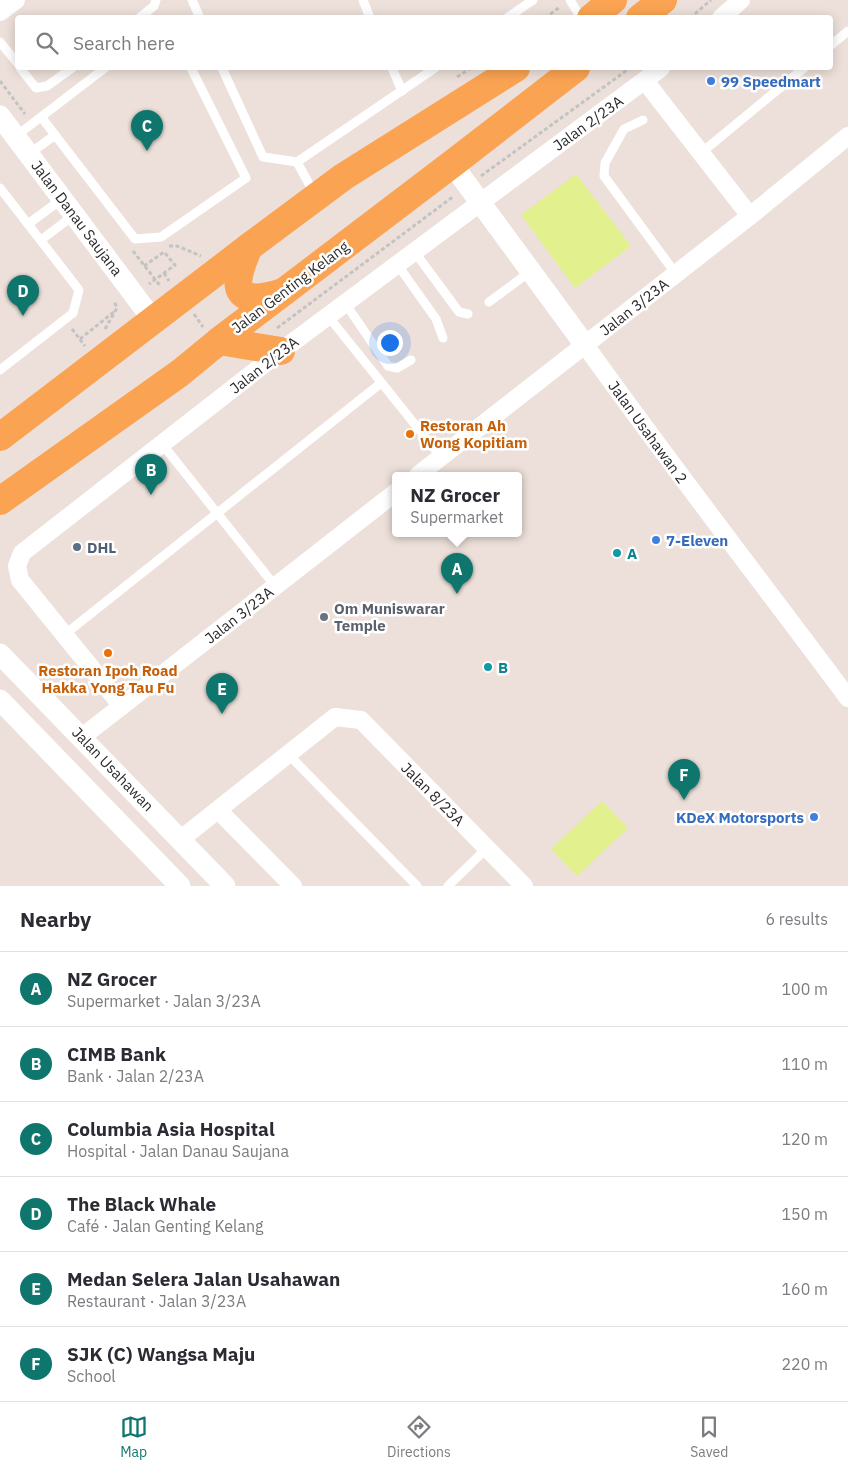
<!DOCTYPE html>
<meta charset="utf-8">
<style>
body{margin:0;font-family:"IBM Plex Sans",sans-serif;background:#f7f7f7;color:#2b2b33}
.you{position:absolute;left:389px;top:342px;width:18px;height:18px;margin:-12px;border:4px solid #fff;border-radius:50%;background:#1a73e8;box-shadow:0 0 0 8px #1a73e833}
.badge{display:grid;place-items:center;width:32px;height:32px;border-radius:50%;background:#0f766e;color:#fff;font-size:16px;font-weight:700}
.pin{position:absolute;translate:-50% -41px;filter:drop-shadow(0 1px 2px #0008)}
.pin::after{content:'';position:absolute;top:26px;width:18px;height:15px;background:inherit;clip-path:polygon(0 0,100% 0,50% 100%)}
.popup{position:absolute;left:392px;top:472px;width:130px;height:65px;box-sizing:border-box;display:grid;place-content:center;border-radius:5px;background:#fff;filter:drop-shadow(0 1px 4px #0005);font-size:16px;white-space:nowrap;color:#7c7c81}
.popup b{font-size:19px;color:#2b2b33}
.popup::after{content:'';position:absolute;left:50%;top:100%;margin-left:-10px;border:10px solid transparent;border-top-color:#fff}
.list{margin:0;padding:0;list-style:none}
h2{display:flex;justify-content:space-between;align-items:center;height:65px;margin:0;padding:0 20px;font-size:21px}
h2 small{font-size:16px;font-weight:400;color:#7c7c81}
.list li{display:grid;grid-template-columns:32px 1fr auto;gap:15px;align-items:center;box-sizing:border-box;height:75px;padding:0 20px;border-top:1px solid #e1e1e2}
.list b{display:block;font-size:19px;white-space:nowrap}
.list p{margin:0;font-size:16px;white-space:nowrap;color:#7c7c81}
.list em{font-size:16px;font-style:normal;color:#7c7c81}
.icon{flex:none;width:28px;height:28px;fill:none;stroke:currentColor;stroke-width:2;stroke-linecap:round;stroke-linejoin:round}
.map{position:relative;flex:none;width:848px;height:886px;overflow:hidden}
.search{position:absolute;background:#fff;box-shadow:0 2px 12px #0003;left:15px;right:15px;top:15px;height:55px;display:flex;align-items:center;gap:12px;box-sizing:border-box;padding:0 18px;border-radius:5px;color:#7c7c81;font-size:19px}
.sheet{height:515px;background:#fff}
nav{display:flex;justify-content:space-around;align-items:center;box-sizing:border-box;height:70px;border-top:1px solid #e1e1e2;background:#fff;font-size:14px;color:#7c7c81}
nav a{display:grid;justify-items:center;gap:2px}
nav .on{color:#0f766e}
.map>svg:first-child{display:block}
.pitch{fill:#e2f08e}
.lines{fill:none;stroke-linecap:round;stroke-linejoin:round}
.path{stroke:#c3c3c3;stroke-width:3;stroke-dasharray:4 2.5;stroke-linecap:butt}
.service{stroke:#fff;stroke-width:9}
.minor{stroke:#fff;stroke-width:18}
.tertiary{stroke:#fff;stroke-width:21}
.primary{stroke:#faa352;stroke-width:28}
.shop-dot{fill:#3f7fe0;stroke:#fff;stroke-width:2}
.food-dot{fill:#e8710a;stroke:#fff;stroke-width:2}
.service-dot{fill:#5c6f8a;stroke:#fff;stroke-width:2}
.culture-dot{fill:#0f9aa8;stroke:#fff;stroke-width:2}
.worship-dot{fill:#6b7280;stroke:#fff;stroke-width:2}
.labels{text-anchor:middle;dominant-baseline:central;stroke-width:5;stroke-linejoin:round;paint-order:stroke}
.shop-label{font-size:15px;font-weight:bold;fill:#366cbe;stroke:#fff;text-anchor:start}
.street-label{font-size:15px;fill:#2a2a2a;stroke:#fff}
.food-label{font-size:15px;font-weight:bold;fill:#c56008;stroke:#fff;text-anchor:start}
.service-label{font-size:15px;font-weight:bold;fill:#4e5e75;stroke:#fff;text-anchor:start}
.culture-label{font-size:15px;font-weight:bold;fill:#0d838f;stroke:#fff;text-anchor:start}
.worship-label{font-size:15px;font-weight:bold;fill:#5b616d;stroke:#fff;text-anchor:start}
</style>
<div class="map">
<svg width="848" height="886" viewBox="0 0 848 886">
<rect width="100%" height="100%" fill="#ede0da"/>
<g class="pitch">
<path d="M576,174L631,246L575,288L521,215Z"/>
<path d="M602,801L628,828L577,876L551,849Z"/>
</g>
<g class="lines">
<g class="path">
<path d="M545,18L560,7"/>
<path d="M690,18L711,0"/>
<path d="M457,77L471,68"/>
<path d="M0,81L25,114"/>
<path d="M481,176L630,68"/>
<path d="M169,246H177L201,256"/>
<path d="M133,251L161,287"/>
<path d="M144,266L164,252L175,265L149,284"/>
<path d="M164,273L169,281"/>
<path d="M194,314L203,327"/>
<path d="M277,328L454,196"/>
<path d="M72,329L85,346"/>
<path d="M105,329L117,308L114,301"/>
<path d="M80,339L115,311"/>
</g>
<g class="service">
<path d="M192,0L200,18"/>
<path d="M363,0L370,18"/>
<path d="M570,0L581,18"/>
<path d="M139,18L154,6L156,0"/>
<path d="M507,18L533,0"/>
<path d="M0,42L18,64"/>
<path d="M830,46L848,31"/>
<path d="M20,68L36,88L47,86L72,68"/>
<path d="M222,68L263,157L297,162L435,68"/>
<path d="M392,68L402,91"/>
<path d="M42,118L135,239L161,237L246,178L191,68"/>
<path d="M643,120L624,129L605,163L604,176L676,274"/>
<path d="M16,136L105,68"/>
<path d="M701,153L804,68"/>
<path d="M29,154L55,135"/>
<path d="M297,162L315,195"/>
<path d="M0,188L79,290L73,313L0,370"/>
<path d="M28,224L62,199"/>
<path d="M41,240L74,215"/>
<path d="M414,251L459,312L468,314"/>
<path d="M397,264L436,319L443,338"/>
<path d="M489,302L531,271"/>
<path d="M345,303L388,366L397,368L411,360"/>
<path d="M328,316L441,457"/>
<path d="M163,445L275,586"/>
<path d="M64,635L381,383"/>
<path d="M288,754L417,886"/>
<path d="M448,886L487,848"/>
</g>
<g class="minor">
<path d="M0,12L16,0"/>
<path d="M721,18L741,0"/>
<path d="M645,81L750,216"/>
<path d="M585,345C670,464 760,580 848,698"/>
<path d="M418,475L750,216L848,136"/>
<path d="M122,706L20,580L17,566L22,553L281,351L661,68"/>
<path d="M82,737L396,492"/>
<path d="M218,810L293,886"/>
<path d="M181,839L335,717L361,720L524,886"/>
</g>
<g class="tertiary">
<path d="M0,116L153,320"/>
<path d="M452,164L585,345"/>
<path d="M0,654L225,886"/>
<path d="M0,700L180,886"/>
</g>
<g class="primary">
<path d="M591,18L613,0"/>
<path d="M640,18L663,0"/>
<path d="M249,247C231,287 232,308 283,292"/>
<path d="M219,341L281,351"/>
<path d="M0,437L249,247L343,177L516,68"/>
<path d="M0,501L180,373L219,341L452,164L576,68"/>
</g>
</g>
<g class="shop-dot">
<circle cx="711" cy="81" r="5"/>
<circle cx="656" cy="540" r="5"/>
<circle cx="814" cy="817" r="5"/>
</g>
<g class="food-dot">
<circle cx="410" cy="434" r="5"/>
<circle cx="108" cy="653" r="5"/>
</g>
<circle class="service-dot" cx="77" cy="547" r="5"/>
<g class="culture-dot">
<circle cx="617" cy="553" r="5"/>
<circle cx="488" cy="667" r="5"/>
</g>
<circle class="worship-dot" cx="324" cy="617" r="5"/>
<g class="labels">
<g class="shop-label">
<text x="721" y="81">99 Speedmart</text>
<text x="666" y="540">7-Eleven</text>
<text x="804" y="817" text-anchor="end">KDeX Motorsports</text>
</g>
<g class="street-label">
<text transform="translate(588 123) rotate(-36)">Jalan 2/23A</text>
<text transform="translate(77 218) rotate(53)">Jalan Danau Saujana</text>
<text transform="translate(290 287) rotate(-37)">Jalan Genting Kelang</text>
<text transform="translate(634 307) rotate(-38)">Jalan 3/23A</text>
<text transform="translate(264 365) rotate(-38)">Jalan 2/23A</text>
<text transform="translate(648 432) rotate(54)">Jalan Usahawan 2</text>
<text transform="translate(239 615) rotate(-38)">Jalan 3/23A</text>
<text transform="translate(113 769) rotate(46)">Jalan Usahawan</text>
<text transform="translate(433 794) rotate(45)">Jalan 8/23A</text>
</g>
<g class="food-label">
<text x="420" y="425">Restoran Ah<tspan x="420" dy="17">Wong Kopitiam</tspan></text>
<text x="108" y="670" text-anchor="middle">Restoran Ipoh Road<tspan x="108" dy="17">Hakka Yong Tau Fu</tspan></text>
</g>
<g class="service-label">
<text x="87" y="547">DHL</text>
</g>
<g class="culture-label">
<text x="627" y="553">A</text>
<text x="498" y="667">B</text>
</g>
<g class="worship-label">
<text x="334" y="608">Om Muniswarar<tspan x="334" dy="17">Temple</tspan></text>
</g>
</g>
</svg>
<div class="you"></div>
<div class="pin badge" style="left:457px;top:594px">A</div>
<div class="popup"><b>NZ Grocer</b>Supermarket</div>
<div class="pin badge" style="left:151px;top:495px">B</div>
<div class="pin badge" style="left:147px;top:151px">C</div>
<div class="pin badge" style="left:23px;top:316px">D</div>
<div class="pin badge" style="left:222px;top:714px">E</div>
<div class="pin badge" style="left:684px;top:800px">F</div>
<div class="search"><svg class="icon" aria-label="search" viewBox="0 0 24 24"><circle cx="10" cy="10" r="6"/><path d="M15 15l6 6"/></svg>Search here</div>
</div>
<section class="sheet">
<h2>Nearby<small>6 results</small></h2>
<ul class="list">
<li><span class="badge">A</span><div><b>NZ Grocer</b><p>Supermarket · Jalan 3/23A</p></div><em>100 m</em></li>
<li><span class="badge">B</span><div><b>CIMB Bank</b><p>Bank · Jalan 2/23A</p></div><em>110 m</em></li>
<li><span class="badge">C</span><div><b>Columbia Asia Hospital</b><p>Hospital · Jalan Danau Saujana</p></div><em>120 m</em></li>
<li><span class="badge">D</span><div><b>The Black Whale</b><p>Café · Jalan Genting Kelang</p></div><em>150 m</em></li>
<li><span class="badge">E</span><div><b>Medan Selera Jalan Usahawan</b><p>Restaurant · Jalan 3/23A</p></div><em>160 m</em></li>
<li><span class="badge">F</span><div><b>SJK (C) Wangsa Maju</b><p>School</p></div><em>220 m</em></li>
</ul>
</section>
<nav>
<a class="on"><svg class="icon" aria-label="map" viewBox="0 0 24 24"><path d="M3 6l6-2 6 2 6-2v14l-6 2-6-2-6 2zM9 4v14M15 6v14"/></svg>Map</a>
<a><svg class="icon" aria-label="directions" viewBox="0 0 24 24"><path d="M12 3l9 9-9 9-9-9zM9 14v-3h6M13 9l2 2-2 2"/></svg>Directions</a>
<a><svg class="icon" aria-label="saved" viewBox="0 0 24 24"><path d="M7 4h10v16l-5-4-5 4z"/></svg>Saved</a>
</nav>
